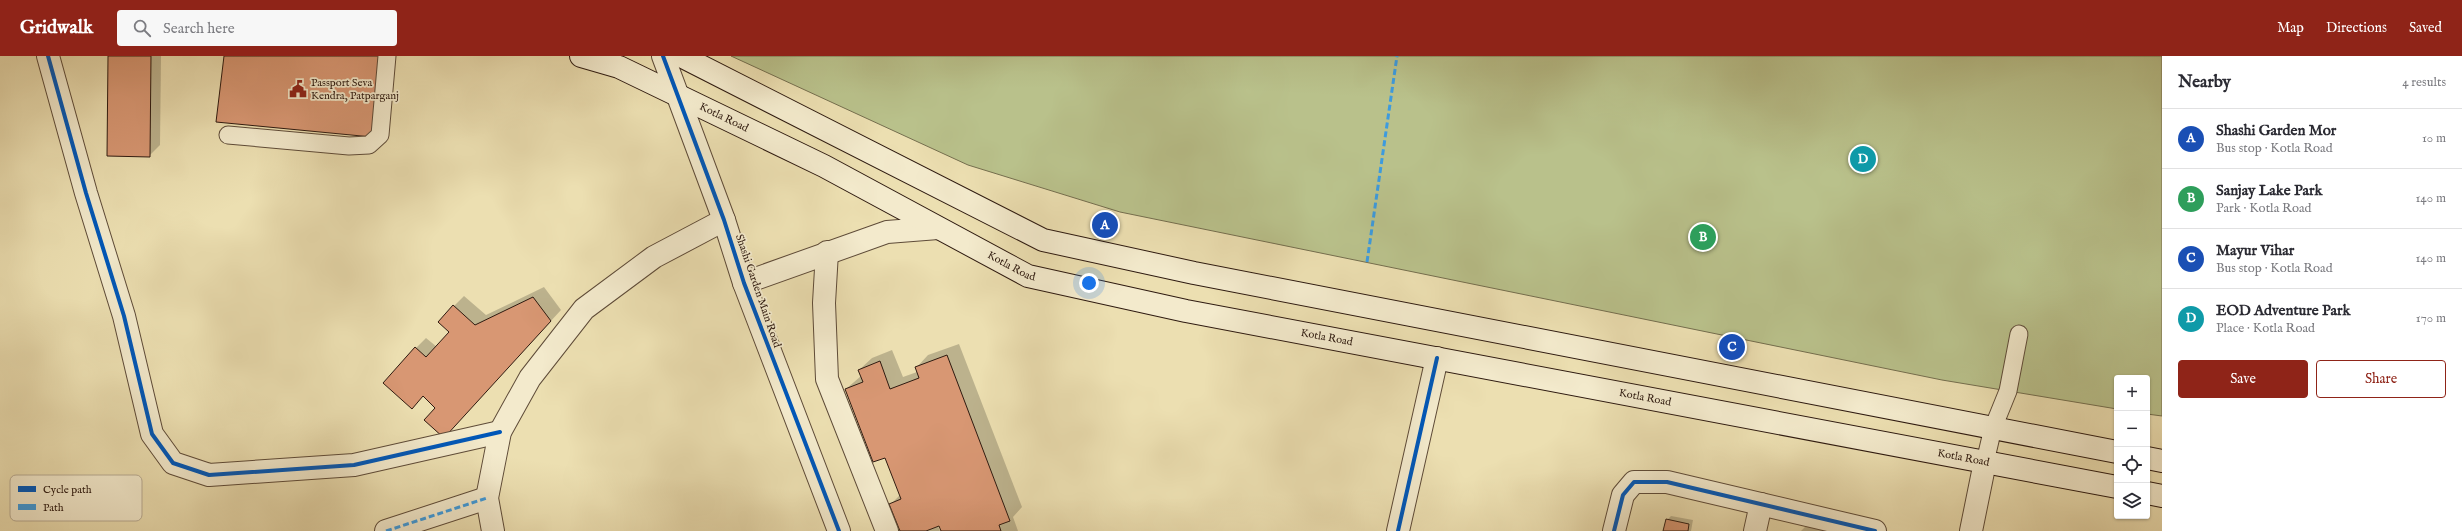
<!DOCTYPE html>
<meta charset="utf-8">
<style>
body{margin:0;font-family:"IM FELL English",serif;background:#f7f7f7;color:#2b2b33}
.controls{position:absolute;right:12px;bottom:12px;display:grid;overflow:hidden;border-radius:4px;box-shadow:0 1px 3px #0004}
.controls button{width:36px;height:36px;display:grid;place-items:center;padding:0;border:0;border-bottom:1px solid #e1e1e2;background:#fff;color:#2b2b33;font:20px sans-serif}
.you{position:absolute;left:1089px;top:227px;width:14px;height:14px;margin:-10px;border:3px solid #fff;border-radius:50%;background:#1a73e8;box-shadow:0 0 0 6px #1a73e833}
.badge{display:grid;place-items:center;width:26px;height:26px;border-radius:50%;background:#8f2418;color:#fff;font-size:13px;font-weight:700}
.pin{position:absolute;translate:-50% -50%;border:2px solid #fff;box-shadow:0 1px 4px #0006}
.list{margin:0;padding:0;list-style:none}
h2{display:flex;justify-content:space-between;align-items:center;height:52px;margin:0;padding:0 16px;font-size:17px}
h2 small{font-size:13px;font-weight:400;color:#7c7c81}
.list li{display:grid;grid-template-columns:26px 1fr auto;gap:12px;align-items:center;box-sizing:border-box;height:60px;padding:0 16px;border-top:1px solid #e1e1e2}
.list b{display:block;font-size:15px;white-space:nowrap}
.list p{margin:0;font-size:13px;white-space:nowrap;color:#7c7c81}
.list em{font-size:13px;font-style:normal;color:#7c7c81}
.actions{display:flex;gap:8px;padding:12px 16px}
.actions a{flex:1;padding:9px 0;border:1px solid #8f2418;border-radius:4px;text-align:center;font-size:14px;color:#8f2418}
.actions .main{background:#8f2418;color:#fff}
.icon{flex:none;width:22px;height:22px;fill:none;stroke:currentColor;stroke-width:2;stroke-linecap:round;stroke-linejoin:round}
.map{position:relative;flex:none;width:2162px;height:475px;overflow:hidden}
header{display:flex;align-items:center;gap:24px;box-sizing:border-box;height:56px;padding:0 20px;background:#8f2418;color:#fff}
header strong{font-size:19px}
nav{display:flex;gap:22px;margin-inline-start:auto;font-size:14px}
.search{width:280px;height:36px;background:#f7f7f7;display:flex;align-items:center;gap:10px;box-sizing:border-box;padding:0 14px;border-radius:4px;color:#7c7c81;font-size:15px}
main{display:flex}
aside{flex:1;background:#fff}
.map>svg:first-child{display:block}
.green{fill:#b9c18b;stroke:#746e4e}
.shadow{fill:#0003}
.building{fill:#d89773;stroke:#2e1a10}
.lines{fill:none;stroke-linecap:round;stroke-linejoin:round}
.service-casing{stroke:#5e4b38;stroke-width:19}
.minor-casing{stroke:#5e4b38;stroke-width:24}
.tertiary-casing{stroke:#5e4b38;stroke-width:24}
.secondary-casing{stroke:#2e1a10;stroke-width:24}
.service{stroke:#f3eacc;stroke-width:17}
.minor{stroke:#f3eacc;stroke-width:22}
.tertiary{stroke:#f3eacc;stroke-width:22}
.secondary{stroke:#f3eacc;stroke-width:22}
.quiet{stroke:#3d9bde;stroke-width:3;stroke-dasharray:6 3;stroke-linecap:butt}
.cycleway-casing{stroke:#f3eacc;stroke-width:6}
.cycleway{stroke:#0057b8;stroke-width:4}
.labels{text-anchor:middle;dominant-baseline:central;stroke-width:3.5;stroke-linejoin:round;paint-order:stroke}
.poi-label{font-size:11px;fill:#2e1a10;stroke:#f3eacc;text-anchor:start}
.street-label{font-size:11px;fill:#2e1a10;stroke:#f3eacc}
.key{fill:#f3eacc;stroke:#b8ac94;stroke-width:1}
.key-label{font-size:11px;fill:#2e1a10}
</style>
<header>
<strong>Gridwalk</strong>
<div class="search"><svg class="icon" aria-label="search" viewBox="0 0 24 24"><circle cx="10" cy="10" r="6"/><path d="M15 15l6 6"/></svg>Search here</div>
<nav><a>Map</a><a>Directions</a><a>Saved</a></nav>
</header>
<main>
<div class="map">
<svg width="2162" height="475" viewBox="0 0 2162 475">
<rect width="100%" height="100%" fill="#ecdfb1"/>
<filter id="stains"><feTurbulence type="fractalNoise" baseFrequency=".005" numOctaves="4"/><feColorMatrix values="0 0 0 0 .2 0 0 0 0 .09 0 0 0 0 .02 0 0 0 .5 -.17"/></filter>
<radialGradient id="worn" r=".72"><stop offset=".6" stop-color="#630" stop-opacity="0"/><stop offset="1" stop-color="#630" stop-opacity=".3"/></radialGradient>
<path class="green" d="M731,0H2162V360L2147,358V322H2117V353L1942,324L1120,156L968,109Z"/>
<g class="shadow">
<path d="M109,0H161L160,89L149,100Z"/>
<path d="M544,231L561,254L444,381L437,351L423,340L412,352L416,292L426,282L437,291L451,276L454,250L464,240L486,259Z"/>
<path d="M959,288L1022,451L1013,461L1018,475H942L940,469L938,470L940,475H901L891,448L901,438L886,400L846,333L861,320L859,314L872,302L892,294L903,321L917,316L916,312L928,299Z"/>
<path d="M1671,460L1693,464L1691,475H1664L1667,464Z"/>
<path d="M1809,467L1857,475H1801Z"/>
</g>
<g class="building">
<path d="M108,0H151L150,101L107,100Z"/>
<path d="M224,0H379L372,81L216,66Z"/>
<path d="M533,241L551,265L444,382L424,364L435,352L423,340L412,353L383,327L415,291L426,301L449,276L438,266L453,249L475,269Z"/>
<path d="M947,299L1010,465L999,469L1001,475H941L939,470L926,475H900L889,448L901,443L885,402L873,406L845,333L863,326L858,314L880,305L890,333L919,322L915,311Z"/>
<path d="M1666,463L1689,468L1688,475H1663Z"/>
</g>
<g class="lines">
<g class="service-casing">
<g id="service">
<path d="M228,79L349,90L369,89L380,79L387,0"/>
<path d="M1985,406L1993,372L2008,335L2019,278"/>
</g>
</g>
<g class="minor-casing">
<g id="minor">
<path d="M48,0L86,137L124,260L152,378L173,407L209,419L354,409L500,376"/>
<path d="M663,0L724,164L744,227L839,475"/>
<path d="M827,196L824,247L827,323L887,475"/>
<path d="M386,475L487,442"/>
<path d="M493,475L487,442L500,376L530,322L584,253L654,201L724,164"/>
<path d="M1398,475L1437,302"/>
<path d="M1614,475L1623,439L1634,426H1667L1875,475"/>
<path d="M1755,475L1761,448"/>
<path d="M1971,475L1985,406"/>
</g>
</g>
<g class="tertiary-casing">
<path id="tertiary" d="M744,227L887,176L938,172"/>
</g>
<g class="secondary-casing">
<g id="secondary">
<path id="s1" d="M581,0L619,11L824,110L1028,220L1186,255L2117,431"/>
<path d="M681,0L1043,184L1194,217L2117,396"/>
<path d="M2147,402L2162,405"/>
<path d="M2147,437L2162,440"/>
</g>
</g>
<use href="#service" class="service"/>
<use href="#minor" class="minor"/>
<use href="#tertiary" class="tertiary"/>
<use href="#secondary" class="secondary"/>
<g class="quiet">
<path d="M1367,206L1397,0"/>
<path d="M386,475L487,442"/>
</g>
<g class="cycleway-casing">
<g id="cycleway">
<path d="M48,0L86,137L124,260L152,378L173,407L209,419L354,409L500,376"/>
<path d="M663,0L724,164L744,227L839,475"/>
<path d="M1398,475L1437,302"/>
<path d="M1614,475L1623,439L1634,426H1667L1875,475"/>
</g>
</g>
<use href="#cycleway" class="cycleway"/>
</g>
<defs>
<g id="civic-bare" transform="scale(1.38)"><path d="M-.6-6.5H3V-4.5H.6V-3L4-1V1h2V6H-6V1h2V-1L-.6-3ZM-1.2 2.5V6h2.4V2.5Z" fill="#8f2418" stroke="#f3eacc" stroke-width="2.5" paint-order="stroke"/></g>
</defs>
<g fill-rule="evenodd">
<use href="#civic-bare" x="298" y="33"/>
</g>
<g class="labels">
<g class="poi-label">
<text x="311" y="27">Passport Seva<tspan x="311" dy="13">Kendra, Patparganj</tspan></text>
</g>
<g class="street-label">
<text stroke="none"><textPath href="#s1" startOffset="156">Kotla Road</textPath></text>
<text stroke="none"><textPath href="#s1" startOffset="480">Kotla Road</textPath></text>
<text transform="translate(758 235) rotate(71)">Shashi Garden Main Road</text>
<text stroke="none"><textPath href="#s1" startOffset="804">Kotla Road</textPath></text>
<text stroke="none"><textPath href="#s1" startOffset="1128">Kotla Road</textPath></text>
<text stroke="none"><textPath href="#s1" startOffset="1452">Kotla Road</textPath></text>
</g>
</g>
<rect x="10" y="419" width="132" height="46" rx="6" class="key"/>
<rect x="18" y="430" width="18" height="6" fill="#0057b8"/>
<rect x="18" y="448" width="18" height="6" fill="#3d9bde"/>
<g class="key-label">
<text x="43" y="437">Cycle path</text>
<text x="43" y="455">Path</text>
</g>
<rect width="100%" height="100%" filter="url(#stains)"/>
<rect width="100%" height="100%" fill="url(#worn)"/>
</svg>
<div class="controls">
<button>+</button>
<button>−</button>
<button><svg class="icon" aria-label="locate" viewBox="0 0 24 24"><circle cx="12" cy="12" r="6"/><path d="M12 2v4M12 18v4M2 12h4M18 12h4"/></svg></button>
<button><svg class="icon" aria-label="layers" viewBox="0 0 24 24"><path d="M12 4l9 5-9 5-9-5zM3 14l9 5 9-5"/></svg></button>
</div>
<div class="you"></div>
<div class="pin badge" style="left:1105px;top:169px;background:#1a4fb4">A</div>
<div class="pin badge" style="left:1703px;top:181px;background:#2e9e5b">B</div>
<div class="pin badge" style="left:1732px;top:291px;background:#1a4fb4">C</div>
<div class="pin badge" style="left:1863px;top:103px;background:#0f9aa8">D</div>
</div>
<aside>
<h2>Nearby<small>4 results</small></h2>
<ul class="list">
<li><span class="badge" style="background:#1a4fb4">A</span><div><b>Shashi Garden Mor</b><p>Bus stop · Kotla Road</p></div><em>10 m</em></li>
<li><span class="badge" style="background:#2e9e5b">B</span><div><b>Sanjay Lake Park</b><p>Park · Kotla Road</p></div><em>140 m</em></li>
<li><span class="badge" style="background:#1a4fb4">C</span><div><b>Mayur Vihar</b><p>Bus stop · Kotla Road</p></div><em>140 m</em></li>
<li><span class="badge" style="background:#0f9aa8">D</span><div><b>EOD Adventure Park</b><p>Place · Kotla Road</p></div><em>170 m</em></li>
</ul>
<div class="actions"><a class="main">Save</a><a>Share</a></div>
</aside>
</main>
